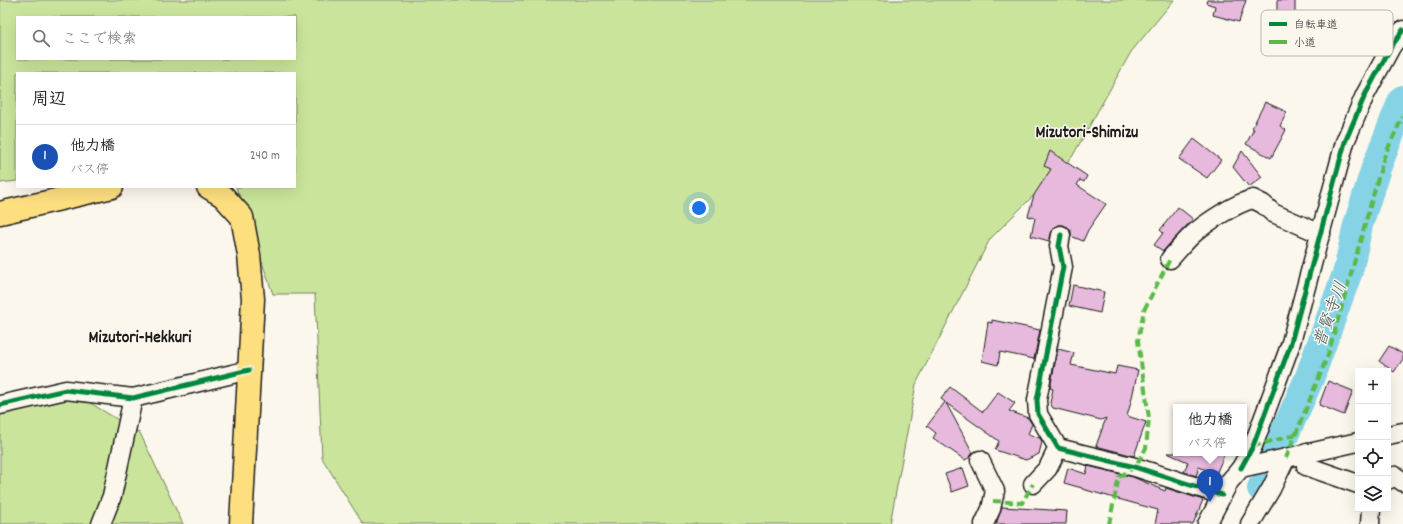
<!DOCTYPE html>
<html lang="ja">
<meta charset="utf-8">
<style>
body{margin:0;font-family:Dekko,"Klee One",sans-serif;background:#f2f2f2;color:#202124}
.controls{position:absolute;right:12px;bottom:12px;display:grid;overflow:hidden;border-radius:0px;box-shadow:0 4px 16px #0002}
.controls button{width:36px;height:36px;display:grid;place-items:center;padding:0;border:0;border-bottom:1px solid #e0e0e0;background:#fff;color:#202124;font:20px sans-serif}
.you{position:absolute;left:699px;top:208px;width:14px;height:14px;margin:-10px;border:3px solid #fff;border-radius:50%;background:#1a73e8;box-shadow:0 0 0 6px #1a73e833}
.badge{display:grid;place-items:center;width:26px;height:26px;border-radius:50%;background:#1c1c1c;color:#fff;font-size:13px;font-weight:700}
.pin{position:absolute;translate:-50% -33px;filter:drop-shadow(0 1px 2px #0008)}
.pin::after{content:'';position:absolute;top:21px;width:14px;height:12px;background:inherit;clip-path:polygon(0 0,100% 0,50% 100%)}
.popup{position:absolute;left:1173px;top:404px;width:74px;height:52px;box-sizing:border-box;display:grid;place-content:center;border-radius:0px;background:#fff;filter:drop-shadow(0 1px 3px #0005);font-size:13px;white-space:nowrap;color:#757577}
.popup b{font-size:15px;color:#202124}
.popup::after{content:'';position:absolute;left:50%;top:100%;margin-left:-8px;border:8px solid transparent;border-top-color:#fff}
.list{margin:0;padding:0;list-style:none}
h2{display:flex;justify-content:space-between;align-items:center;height:52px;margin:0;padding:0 16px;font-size:17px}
h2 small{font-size:13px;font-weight:400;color:#757577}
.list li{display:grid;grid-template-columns:26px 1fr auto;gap:12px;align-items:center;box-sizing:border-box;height:64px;padding:0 16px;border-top:1px solid #e0e0e0}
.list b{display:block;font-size:15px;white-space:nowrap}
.list p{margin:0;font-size:13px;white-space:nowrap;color:#757577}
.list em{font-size:13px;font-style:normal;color:#757577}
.icon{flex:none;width:22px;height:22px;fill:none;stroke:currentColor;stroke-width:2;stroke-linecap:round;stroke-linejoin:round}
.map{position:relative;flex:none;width:1403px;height:524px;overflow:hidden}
.search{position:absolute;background:#fff;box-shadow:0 4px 16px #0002;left:16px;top:16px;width:280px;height:44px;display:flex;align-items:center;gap:10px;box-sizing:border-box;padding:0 14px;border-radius:0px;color:#757577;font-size:15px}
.panel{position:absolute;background:#fff;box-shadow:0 4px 16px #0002;left:16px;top:72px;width:280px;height:116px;border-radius:0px}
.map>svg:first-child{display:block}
.green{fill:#cae59b;stroke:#73805c;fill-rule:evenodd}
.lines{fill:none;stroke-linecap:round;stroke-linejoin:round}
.river{stroke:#87d3e6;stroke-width:30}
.building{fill:#e6b9dd;stroke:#1c1c1c}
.minor-casing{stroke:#1c1c1c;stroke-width:21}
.primary-casing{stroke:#1c1c1c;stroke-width:25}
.minor{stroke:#fbf7ec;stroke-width:18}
.primary{stroke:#fedf80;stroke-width:22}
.quiet{stroke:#58b947;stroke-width:4;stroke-dasharray:8 4;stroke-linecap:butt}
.cycleway-casing{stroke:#fbf7ec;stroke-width:8}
.cycleway{stroke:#00873e;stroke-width:5}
.labels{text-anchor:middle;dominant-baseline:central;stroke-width:3;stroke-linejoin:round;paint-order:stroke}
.neighbourhood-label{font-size:17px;font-weight:bold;fill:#1c1c1c;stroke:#fbf7ec}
.water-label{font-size:17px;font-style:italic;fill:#415c63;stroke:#fbf7ec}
.key{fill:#fbf7ec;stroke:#b8b5ae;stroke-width:1}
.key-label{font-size:11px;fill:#1c1c1c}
</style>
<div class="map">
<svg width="1403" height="524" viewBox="0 0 1403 524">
<rect width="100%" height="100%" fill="#fbf7ec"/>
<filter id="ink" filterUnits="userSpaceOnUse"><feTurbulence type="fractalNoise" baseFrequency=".025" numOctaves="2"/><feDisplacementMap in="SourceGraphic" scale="8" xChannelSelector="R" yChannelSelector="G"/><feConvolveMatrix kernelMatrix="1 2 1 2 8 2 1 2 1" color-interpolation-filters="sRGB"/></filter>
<g filter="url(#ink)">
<g class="green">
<path d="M0,0H1174L1131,52L1072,157L990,239L916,384L890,524H363L322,458L315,294H273L236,187H295V73H17V181L0,183ZM17,17H295V59H17Z"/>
<path d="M72,392L140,433L183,524H0V414Z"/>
</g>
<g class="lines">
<path class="river" d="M1262,488L1269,475L1281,442L1309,379L1348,271L1358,225L1376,168L1403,100"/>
</g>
<g class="building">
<path d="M1207,0H1246L1239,22L1213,15L1215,6L1206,3Z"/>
<path d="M1277,0H1295V24L1277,25Z"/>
<path d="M1265,102L1287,112L1280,126L1286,130L1271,158L1246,144L1254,129L1252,128Z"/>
<path d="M1194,139L1221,160L1207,178L1179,159Z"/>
<path d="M1050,151L1087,176L1084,182L1080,180L1077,185L1106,204L1088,230L1083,241L1071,236V231L1068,227L1062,225H1058L1053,228L1049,241L1031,236L1035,218L1028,216L1034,195L1051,169L1044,166Z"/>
<path d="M1242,151L1262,177L1249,187L1233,167Z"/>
<path d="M1178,207L1193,219L1163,251L1154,245L1163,233L1160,230Z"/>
<path d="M1073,285L1104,292L1100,313L1069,306Z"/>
<path d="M992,320L1040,330L1034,359L1000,352L998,365L982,361L988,322L992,323Z"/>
<path d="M1389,346L1403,354V359L1394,372L1379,361Z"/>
<path d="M1058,349L1074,353L1071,365L1115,374L1117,366L1138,370L1131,402L1127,416L1146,422L1134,456L1096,446L1106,418L1101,420L1053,408L1050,403L1053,389L1050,388Z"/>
<path d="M1328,381L1353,391L1344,415L1319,405Z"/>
<path d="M950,387L983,412L998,392L1015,403L1009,411L1028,418L1032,424L1028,434L1040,438L1042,442L1039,454L1026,460L995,450L999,441L946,403L973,453L970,457L965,460L933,438L936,433L927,426L945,402L941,399Z"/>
<path d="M1167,453H1225L1216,474L1199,467L1196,476L1184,472L1188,462Z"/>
<path d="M1088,466L1133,477L1165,491L1166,488L1203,500L1193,524H1155L1158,510L1082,489V488L1064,483L1068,468L1086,474Z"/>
<path d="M963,468L969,486L952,492L945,474Z"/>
<path d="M1002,507L1067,511L1066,524H996Z"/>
</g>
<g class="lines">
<g class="minor-casing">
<g id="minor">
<path d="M1061,235L1059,246L1063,267L1037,400L1038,414L1058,448L1135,467L1222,495"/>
<path d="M1170,259C1177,251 1184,243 1191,236C1205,223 1236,203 1253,199L1263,204L1273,213L1321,234"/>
<path d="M0,405L66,390L133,398L249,370"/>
<path d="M1388,435L1403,432"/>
<path d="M1307,453L1306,466L1358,484"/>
<path d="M980,460L995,491L991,509L984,524"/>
<path d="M1241,468L1253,446L1290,346L1345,142L1365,95L1391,47L1403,30"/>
<path d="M1388,480L1395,476L1403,482"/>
<path d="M1033,484L1048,468L1058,448"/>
<path d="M101,524L112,496L133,398"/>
<path d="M1207,524L1229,482L1241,468L1358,442"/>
<path d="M1250,524L1271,489L1286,458"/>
<path d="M1370,524L1371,509"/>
</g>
</g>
<g class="primary-casing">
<g id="primary">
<path d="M208,187L223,196L242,217L249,255L253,299L241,524"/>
<path d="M0,213L112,187"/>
</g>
</g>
<use href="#minor" class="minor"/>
<use href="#primary" class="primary"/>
<g class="quiet">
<path d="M1253,446L1295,435"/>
<path d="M1286,458L1328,355L1384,157L1403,116"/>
<path d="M993,501L1022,503L1033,484"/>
<path d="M1109,524L1119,477L1135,467L1146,448L1149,418L1138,341L1144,310L1170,259"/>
</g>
<g class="cycleway-casing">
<g id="cycleway">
<path d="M1061,235L1059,246L1063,267L1037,400L1038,414L1058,448L1135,467L1222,495"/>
<path d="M0,405L66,390L133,398L249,370"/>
<path d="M1241,468L1253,446L1290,346L1345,142L1365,95L1391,47L1403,30"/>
</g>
</g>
<use href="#cycleway" class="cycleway"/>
</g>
</g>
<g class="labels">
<g class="neighbourhood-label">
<text x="1087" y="134">Mizutori-Shimizu</text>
<text x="140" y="339">Mizutori-Hekkuri</text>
</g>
<g class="water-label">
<text transform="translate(1332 315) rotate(-70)">普賢寺川</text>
</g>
</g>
<rect x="1261" y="10" width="132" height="46" rx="6" class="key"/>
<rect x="1269" y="22" width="18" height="4" fill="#00873e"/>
<rect x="1269" y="40" width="18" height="4" fill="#58b947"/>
<g class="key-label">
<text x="1294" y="28">自転車道</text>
<text x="1294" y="46">小道</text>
</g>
</svg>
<div class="controls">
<button>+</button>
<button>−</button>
<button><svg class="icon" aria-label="locate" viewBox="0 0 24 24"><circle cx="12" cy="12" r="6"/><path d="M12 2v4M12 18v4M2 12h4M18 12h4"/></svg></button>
<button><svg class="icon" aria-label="layers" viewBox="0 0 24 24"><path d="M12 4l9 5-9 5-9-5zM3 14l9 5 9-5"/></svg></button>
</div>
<div class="you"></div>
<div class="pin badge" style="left:1210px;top:502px;background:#1a4fb4">1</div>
<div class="popup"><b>他力橋</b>バス停</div>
<div class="search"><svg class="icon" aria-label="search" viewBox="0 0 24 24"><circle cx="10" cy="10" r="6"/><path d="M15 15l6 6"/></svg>ここで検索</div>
<section class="panel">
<h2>周辺<small></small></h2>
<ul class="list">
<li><span class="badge" style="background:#1a4fb4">1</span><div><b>他力橋</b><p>バス停</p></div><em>240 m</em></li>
</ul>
</section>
</div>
